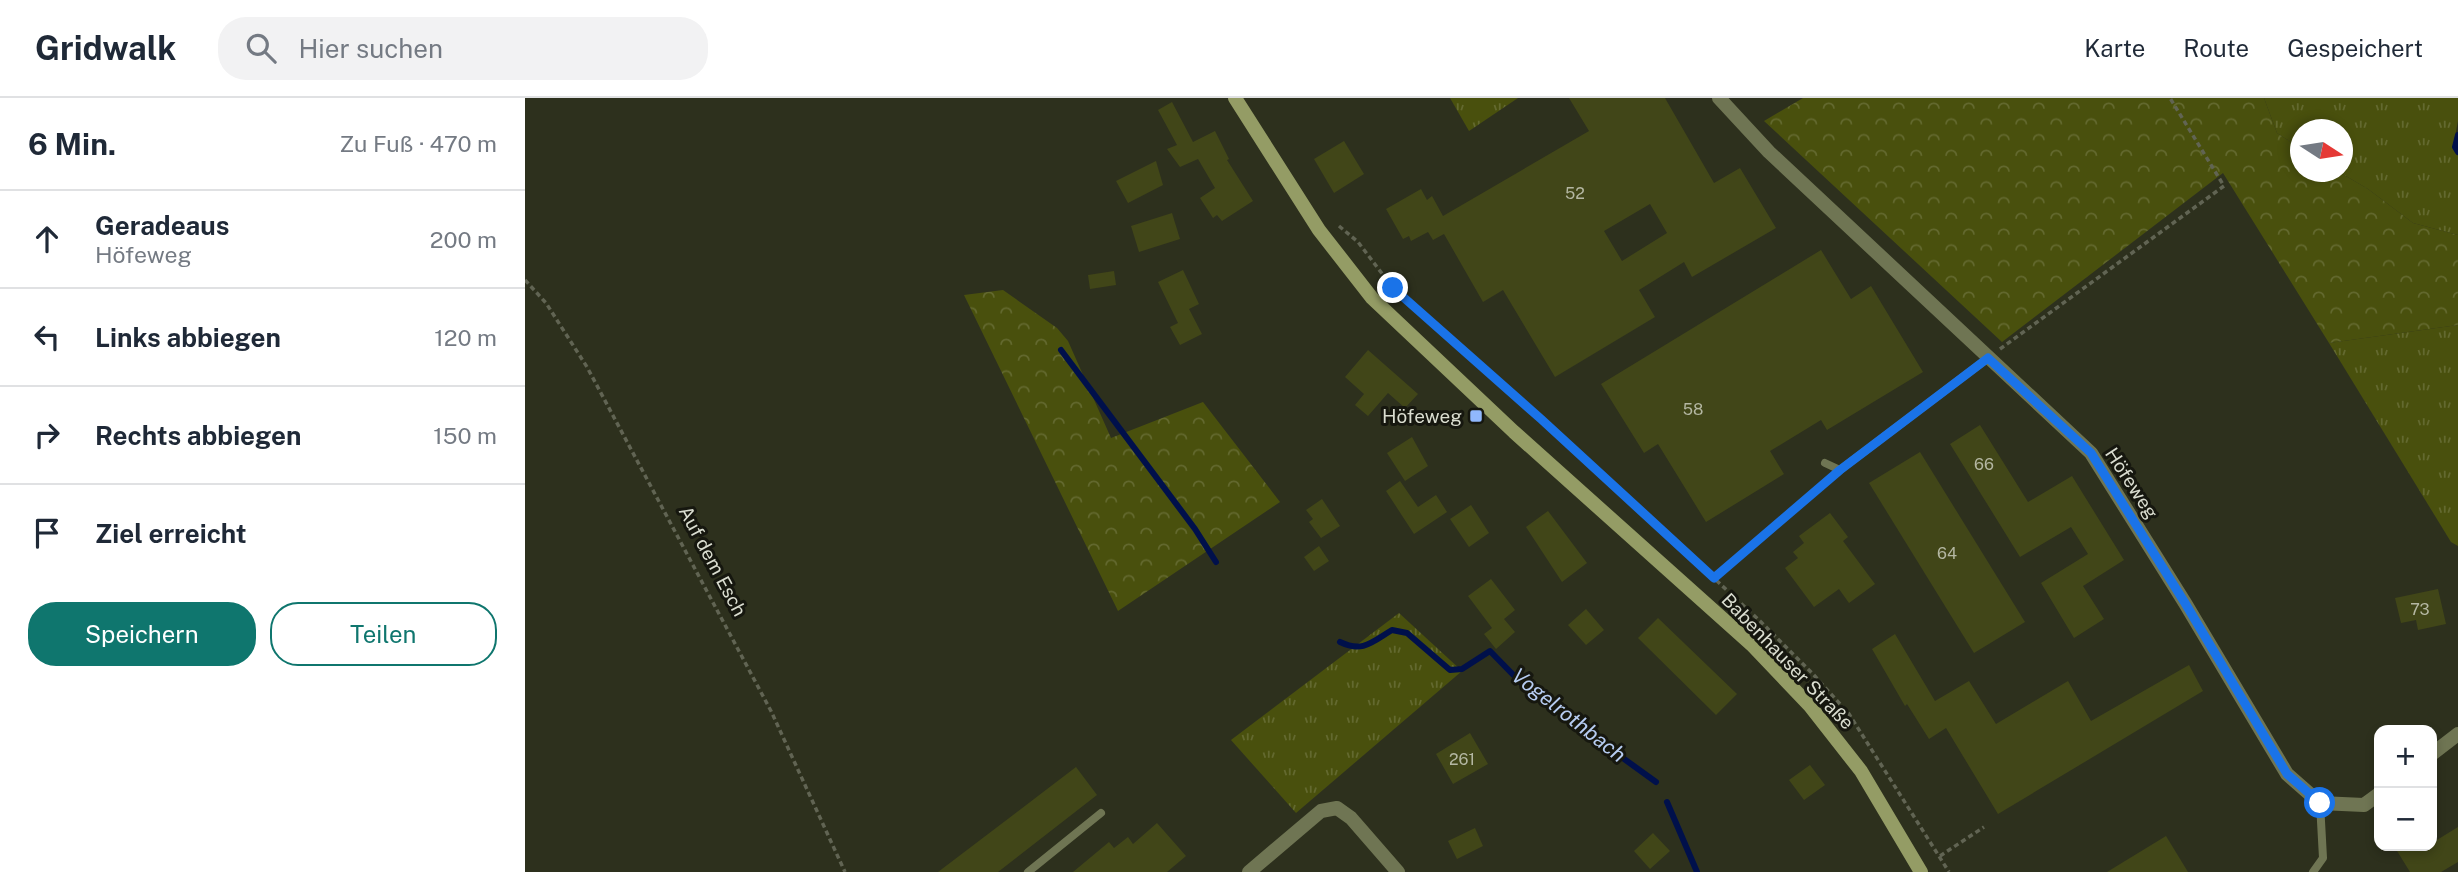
<!DOCTYPE html>
<html lang="de">
<meta charset="utf-8">
<style>
body{margin:0;font-family:"Public Sans",sans-serif;background:#f2f2f3;color:#1f2937}
.controls{position:absolute;right:21px;bottom:21px;display:grid;overflow:hidden;border-radius:14px;box-shadow:0 4px 10px #0003}
.controls button{width:63px;height:63px;display:grid;place-items:center;padding:0;border:0;border-bottom:2px solid #e0e1e3;background:#fff;color:#1f2937;font:35px sans-serif}
.compass{position:absolute;left:1765px;top:21px;width:63px;height:63px;border-radius:50%;background:#fff;box-shadow:0 4px 10px #0003;rotate:102deg}
.stop{position:absolute;width:21px;height:21px;margin:-16px;border:5px solid #1a73e8;border-radius:50%;background:#fff}
.stop.end{background:#1a73e8;border-color:#fff;box-shadow:0 2px 7px #0008}
.list{margin:0;padding:0;list-style:none}
h2{display:flex;justify-content:space-between;align-items:center;height:91px;margin:0;padding:0 28px;font-size:30px}
h2 small{font-size:23px;font-weight:400;color:#747a83}
.list li{display:grid;grid-template-columns:46px 1fr auto;gap:21px;align-items:center;box-sizing:border-box;height:98px;padding:0 28px;border-top:2px solid #e0e1e3}
.list b{display:block;font-size:26px;white-space:nowrap}
.list p{margin:0;font-size:23px;white-space:nowrap;color:#747a83}
.list em{font-size:23px;font-style:normal;color:#747a83}
.actions{display:flex;gap:14px;padding:21px 28px}
.actions a{flex:1;padding:16px 0;border:2px solid #0f766e;border-radius:28px;text-align:center;font-size:24px;color:#0f766e}
.actions .main{background:#0f766e;color:#fff}
.icon{flex:none;width:38px;height:38px;fill:none;stroke:currentColor;stroke-width:2;stroke-linecap:round;stroke-linejoin:round}
.map{position:relative;flex:none;width:1933px;height:774px;overflow:hidden}
header{display:flex;align-items:center;gap:42px;box-sizing:border-box;height:98px;padding:0 35px;background:#fff;border-bottom:2px solid #e0e1e3}
header strong{font-size:33px}
nav{display:flex;gap:38px;margin-inline-start:auto;font-size:24px}
.search{width:490px;height:63px;background:#f2f2f3;display:flex;align-items:center;gap:18px;box-sizing:border-box;padding:0 24px;border-radius:28px;color:#747a83;font-size:26px}
main{display:flex}
aside{flex:1;background:#fff}
.map>svg:first-child{display:block}
.grass{fill:url(#grass-tufts)}
.forest{fill:url(#forest-crowns)}
.lines{fill:none;stroke-linecap:round;stroke-linejoin:round}
.stream{stroke:#00104b;stroke-width:6}
.building{fill:#414618;fill-rule:evenodd}
.path{stroke:#616453;stroke-width:3.5;stroke-dasharray:5 3.5;stroke-linecap:butt}
.service{stroke:#6f7553;stroke-width:8}
.minor{stroke:#6f7553;stroke-width:14}
.secondary{stroke:#949c65;stroke-width:14}
.route{stroke:#1a73e8;stroke-width:9}
.poi-dot{fill:#90b8fd;stroke:#16170f;stroke-width:2.5}
.labels{text-anchor:middle;dominant-baseline:central;stroke-width:6;stroke-linejoin:round;paint-order:stroke}
.number-label{font-size:16px;fill:#b4b7a2}
.poi-label{font-size:19px;fill:#daddd0;stroke:#16170f;text-anchor:end}
.street-label{font-size:19px;fill:#daddd0;stroke:#16170f}
.water-label{font-size:21px;font-style:italic;fill:#b6ccf1;stroke:#16170f}
</style>
<header>
<strong>Gridwalk</strong>
<div class="search"><svg class="icon" aria-label="search" viewBox="0 0 24 24"><circle cx="10" cy="10" r="6"/><path d="M15 15l6 6"/></svg>Hier suchen</div>
<nav><a>Karte</a><a>Route</a><a>Gespeichert</a></nav>
</header>
<main>
<aside>
<h2>6 Min.<small>Zu Fuß · 470 m</small></h2>
<ul class="list">
<li><svg class="icon" aria-label="ahead" viewBox="0 0 24 24"><path d="M12 20V5M6 11l6-6 6 6"/></svg><div><b>Geradeaus</b><p>Höfeweg</p></div><em>200 m</em></li>
<li><svg class="icon" aria-label="left" viewBox="0 0 24 24"><path d="M17 20v-9H6M10 6l-5 5 5 5"/></svg><div><b>Links abbiegen</b></div><em>120 m</em></li>
<li><svg class="icon" aria-label="right" viewBox="0 0 24 24"><path d="M7 20v-9h11M14 6l5 5-5 5"/></svg><div><b>Rechts abbiegen</b></div><em>150 m</em></li>
<li><svg class="icon" aria-label="arrive" viewBox="0 0 24 24"><path d="M6 21V4h12l-3 4 3 4H6"/></svg><div><b>Ziel erreicht</b></div></li>
</ul>
<div class="actions"><a class="main">Speichern</a><a>Teilen</a></div>
</aside>
<div class="map">
<svg width="1933" height="774" viewBox="0 0 1933 774">
<defs>
<pattern id="grass-tufts" width="24" height="20" patternUnits="userSpaceOnUse" patternTransform="scale(1.75)"><rect width="24" height="20" fill="#49500d"/><path d="M3 7l-1-3M5 7V3M7 7l1-3M15 17l-1-3M17 17v-4M19 17l1-3" fill="none" stroke="#63692f"/></pattern>
<pattern id="forest-crowns" width="20" height="18" patternUnits="userSpaceOnUse" patternTransform="scale(1.75)"><rect width="20" height="18" fill="#49500d"/><path d="M2 6a3 3 0 1 1 6 0M12 15a3 3 0 1 1 6 0" fill="none" stroke="#63692f"/></pattern>
</defs>
<rect width="100%" height="100%" fill="#2d301d"/>
<g class="grass">
<path d="M925,0H993L944,33Z"/>
<path d="M1739,0H1933V23L1929,43L1933,50V137L1888,125L1843,91L1814,74H1818V32H1776L1775,50L1752,35Z"/>
<path d="M1933,227V448L1926,444L1804,245Z"/>
<path d="M874,515L937,573L771,715L706,642Z"/>
</g>
<g class="forest">
<path d="M1278,0H1739L1752,35L1775,50L1776,74H1814L1843,91L1888,125L1933,137V227L1804,245L1698,75L1477,244L1239,23Z"/>
<path d="M478,192L532,230L543,243L586,340L678,304L755,404L593,513L439,197Z"/>
</g>
<g class="lines">
<g class="stream">
<path d="M1933,37L1930,49L1933,54"/>
<path d="M536,252L670,431L691,464"/>
<path d="M815,544C838,555 847,544 867,532L882,535L925,572L937,571L965,553L1001,590L1131,684"/>
<path d="M1142,704L1172,774"/>
</g>
</g>
<g class="building">
<path d="M1044,0H1140L1189,85L1215,70L1251,130L1167,179L1159,164L1114,192L1130,219L1030,279L978,192L958,204L919,136L908,142L903,134L886,143L884,138L878,141L861,111L896,91L902,102L907,98L918,118L1064,33ZM1125,106L1142,135L1097,163L1079,133Z"/>
<path d="M647,4L668,44L690,33L704,61L702,62L728,103L697,123L692,117L688,120L675,100L690,90L673,61L655,69L642,51L652,47L633,12Z"/>
<path d="M819,43L839,76L809,95L789,61Z"/>
<path d="M631,63L638,87L603,105L591,83Z"/>
<path d="M647,115L655,141L614,154L606,128Z"/>
<path d="M1296,152L1326,201L1346,188L1398,274L1302,332L1296,322L1245,353L1259,376L1181,424L1133,346L1119,355L1076,286Z"/>
<path d="M658,172L674,206L664,211L677,236L655,247L645,229L653,225L633,184Z"/>
<path d="M589,173L591,187L565,191L563,177Z"/>
<path d="M843,252L893,296L880,310L863,295L843,318L830,307L839,296L820,279Z"/>
<path d="M1455,327L1503,404L1547,378L1599,462L1558,488L1579,521L1549,540L1516,485L1563,456L1546,429L1495,459L1425,346Z"/>
<path d="M887,339L903,368L880,383L862,355Z"/>
<path d="M1395,354L1500,524L1449,555L1344,385Z"/>
<path d="M875,383L893,409L911,397L922,414L889,436L861,393Z"/>
<path d="M797,401L815,428L796,440L784,424L788,421L781,412Z"/>
<path d="M946,407L964,435L944,449L925,421Z"/>
<path d="M1023,413L1062,465L1037,484L1001,429Z"/>
<path d="M1305,415L1323,439L1318,443L1350,486L1324,505L1314,491L1289,509L1260,470L1273,460L1268,454L1279,445L1274,438Z"/>
<path d="M794,448L804,463L789,473L779,459Z"/>
<path d="M966,481L990,512L979,521L990,534L971,551L959,536L967,530L943,498Z"/>
<path d="M1913,491L1921,526L1893,532L1891,522L1876,525L1870,500Z"/>
<path d="M1061,511L1079,532L1061,547L1043,527Z"/>
<path d="M1133,520L1212,596L1191,617L1113,540Z"/>
<path d="M1370,536L1410,603L1444,583L1471,626L1543,583L1566,623L1664,567L1678,593L1473,716L1421,630L1404,641L1382,606L1380,608L1347,551Z"/>
<path d="M945,635L963,666L928,686L911,656Z"/>
<path d="M1285,667L1300,687L1279,702L1264,682Z"/>
<path d="M551,669L572,697L473,774H413Z"/>
<path d="M632,725L661,758L642,774H548L584,744L589,750L603,739L608,746Z"/>
<path d="M1933,729V764L1916,774H1885L1869,748H1907V745Z"/>
<path d="M950,730L958,748L932,761L923,743Z"/>
<path d="M1128,735L1145,753L1125,771L1109,753Z"/>
<path d="M1641,738L1663,774H1582Z"/>
</g>
<g class="lines">
<g class="path">
<path d="M814,128L833,144L868,190L1133,428L1236,524L1287,575L1324,616L1424,774"/>
<path d="M0,182L21,205L62,269L246,613L320,774"/>
<path d="M1475,251L1699,88L1645,0"/>
<path d="M1189,480L1304,381"/>
<path d="M1415,758L1459,729"/>
</g>
<g class="service">
<path d="M1300,365L1315,372L1463,260"/>
<path d="M503,774L576,715"/>
<path d="M1788,774L1798,760L1795,705"/>
</g>
<g class="minor">
<path d="M1194,0L1244,54L1566,355L1660,505L1762,676L1795,705L1839,707L1854,696"/>
<path d="M1907,656L1933,636"/>
<path d="M724,774L796,713L812,710L826,720L873,774"/>
</g>
<path class="secondary" d="M710,0L794,132L847,200L989,334L1227,547L1285,608L1336,673L1396,774"/>
</g>
<g class="lines">
<path class="route" d="M868,190L1016,321L1189,480L1315,372L1463,260L1566,355L1660,505L1762,676L1795,705"/>
</g>
<rect class="poi-dot" x="944" y="311" width="14" height="14" rx="3.5"/>
<g class="labels">
<g class="number-label">
<text x="1050" y="95">52</text>
<text x="1168" y="311">58</text>
<text x="1459" y="366">66</text>
<text x="1422" y="455">64</text>
<text x="1895" y="511">73</text>
<text x="937" y="661">261</text>
</g>
<g class="poi-label">
<text x="937" y="318">Höfeweg</text>
</g>
<g class="street-label">
<text transform="translate(1607 385) rotate(57)">Höfeweg</text>
<text transform="translate(188 463) rotate(62)">Auf dem Esch</text>
<text transform="translate(1263 563) rotate(46)">Babenhauser Straße</text>
</g>
<g class="water-label">
<text transform="translate(1044 617) rotate(38)">Vogelrothbach</text>
</g>
</g>
</svg>
<div class="controls">
<button>+</button>
<button>−</button>
</div>
<svg class="compass" viewBox="-18 -18 36 36"><path d="M0-13l5 13h-10z" fill="#e53935"/><path d="M0 13l5-13h-10z" fill="#747a83"/></svg>
<div class="stop" style="left:1795px;top:705px"></div>
<div class="stop end" style="left:868px;top:190px"></div>
</div>
</main>
